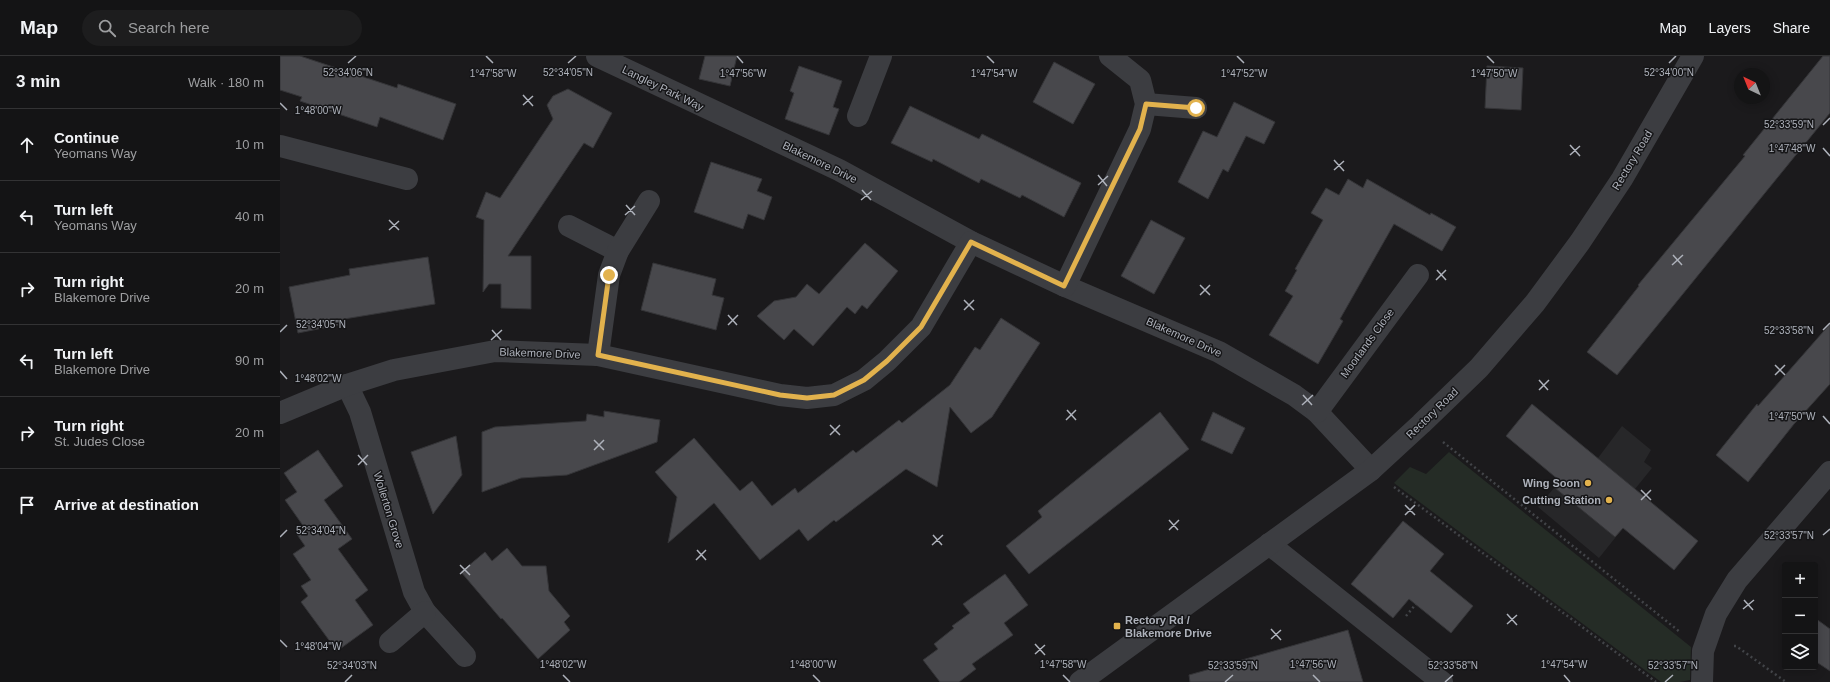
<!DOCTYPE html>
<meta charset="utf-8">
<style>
body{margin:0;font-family:Helvetica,sans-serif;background:#1d1d1e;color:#f1f3f6}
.controls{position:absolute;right:12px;bottom:12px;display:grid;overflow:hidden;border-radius:4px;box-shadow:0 2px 10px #0003}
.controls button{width:36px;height:36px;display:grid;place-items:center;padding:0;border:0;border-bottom:1px solid #333334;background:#141415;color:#f1f3f6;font:20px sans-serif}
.compass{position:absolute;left:1454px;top:12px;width:36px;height:36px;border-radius:50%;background:#141415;box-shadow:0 2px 10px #0003;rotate:317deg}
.stop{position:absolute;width:12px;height:12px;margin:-9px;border:3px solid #e2b24d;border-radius:50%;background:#fff}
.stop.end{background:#e2b24d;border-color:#fff;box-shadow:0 1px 4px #0008}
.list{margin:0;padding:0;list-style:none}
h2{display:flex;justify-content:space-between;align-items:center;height:52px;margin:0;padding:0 16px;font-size:17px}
h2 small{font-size:13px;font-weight:400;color:#9d9ea0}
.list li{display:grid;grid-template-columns:26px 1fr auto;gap:12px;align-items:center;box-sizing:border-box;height:72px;padding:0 16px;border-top:1px solid #333334}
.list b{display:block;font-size:15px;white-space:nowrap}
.list p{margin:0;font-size:13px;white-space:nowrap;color:#9d9ea0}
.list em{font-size:13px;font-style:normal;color:#9d9ea0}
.icon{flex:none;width:22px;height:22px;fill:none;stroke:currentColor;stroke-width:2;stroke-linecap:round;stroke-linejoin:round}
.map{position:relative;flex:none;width:1550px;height:626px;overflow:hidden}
header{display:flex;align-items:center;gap:24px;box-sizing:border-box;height:56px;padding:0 20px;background:#141415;border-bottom:1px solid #333334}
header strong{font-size:19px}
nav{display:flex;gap:22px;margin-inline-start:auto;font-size:14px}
.search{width:280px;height:36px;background:#1d1d1e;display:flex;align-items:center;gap:10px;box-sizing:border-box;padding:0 14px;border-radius:22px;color:#9d9ea0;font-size:15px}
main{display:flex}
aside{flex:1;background:#141415}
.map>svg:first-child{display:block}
.built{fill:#272729}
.green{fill:#252c26}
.building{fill:#48484c;stroke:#353538}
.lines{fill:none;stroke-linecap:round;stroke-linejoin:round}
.path{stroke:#424448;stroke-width:2.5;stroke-dasharray:2 3;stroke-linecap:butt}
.minor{stroke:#3c3d41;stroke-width:22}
.route{stroke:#e2b24d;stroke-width:5}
.ticks{fill:none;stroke:#aeb2bb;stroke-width:1.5}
.poi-dot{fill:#e2b24d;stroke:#151517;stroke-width:1.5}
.labels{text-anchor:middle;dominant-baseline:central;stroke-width:3;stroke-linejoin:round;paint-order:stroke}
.street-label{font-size:11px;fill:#aeb2bb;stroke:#151517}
.poi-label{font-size:11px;font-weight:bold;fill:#aeb2bb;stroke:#151517;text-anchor:end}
.ticks-label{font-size:10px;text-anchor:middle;fill:#aeb2bb;stroke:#151517;stroke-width:3;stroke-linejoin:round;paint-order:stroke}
</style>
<header>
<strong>Map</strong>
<div class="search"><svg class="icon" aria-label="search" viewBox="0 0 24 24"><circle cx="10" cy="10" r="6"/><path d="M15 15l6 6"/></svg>Search here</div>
<nav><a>Map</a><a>Layers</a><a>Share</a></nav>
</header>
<main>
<aside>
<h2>3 min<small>Walk · 180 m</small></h2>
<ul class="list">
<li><svg class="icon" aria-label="ahead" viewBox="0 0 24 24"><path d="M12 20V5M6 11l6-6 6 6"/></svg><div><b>Continue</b><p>Yeomans Way</p></div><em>10 m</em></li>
<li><svg class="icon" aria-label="left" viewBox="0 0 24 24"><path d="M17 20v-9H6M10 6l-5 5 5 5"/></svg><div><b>Turn left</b><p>Yeomans Way</p></div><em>40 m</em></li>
<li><svg class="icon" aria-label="right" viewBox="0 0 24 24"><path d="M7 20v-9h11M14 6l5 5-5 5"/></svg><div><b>Turn right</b><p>Blakemore Drive</p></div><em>20 m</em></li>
<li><svg class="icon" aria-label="left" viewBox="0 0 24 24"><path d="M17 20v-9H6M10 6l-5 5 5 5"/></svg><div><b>Turn left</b><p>Blakemore Drive</p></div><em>90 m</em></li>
<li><svg class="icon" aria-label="right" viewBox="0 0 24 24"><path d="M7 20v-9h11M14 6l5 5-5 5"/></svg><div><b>Turn right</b><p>St. Judes Close</p></div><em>20 m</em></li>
<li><svg class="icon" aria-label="arrive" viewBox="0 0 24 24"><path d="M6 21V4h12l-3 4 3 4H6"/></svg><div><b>Arrive at destination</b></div></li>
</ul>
</aside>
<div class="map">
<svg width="1550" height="626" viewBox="0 0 1550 626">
<rect width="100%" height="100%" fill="#1b1a1c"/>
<path class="built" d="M1342,370L1371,394L1364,406L1372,412L1355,433L1367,442L1319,502L1258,451L1307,393L1318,402Z"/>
<path class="green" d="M1169,396L1411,591L1410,624L1400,626H1381L1114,427L1130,411L1146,418Z"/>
<g class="building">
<path d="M0,0H20L117,32L118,28L176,48L163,84L100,61L97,71L20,45L22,41L0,34Z"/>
<path d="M425,0H457L450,30L419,23Z"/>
<path d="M1543,0H1550V57L1337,319L1307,296L1359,230L1358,229L1465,100L1463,99Z"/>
<path d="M774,6L815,28L793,68L753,46Z"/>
<path d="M519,10L562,25L553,51L559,53L549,79L505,63L514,37L510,35Z"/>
<path d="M1207,10L1243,12L1241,54L1205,52Z"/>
<path d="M288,33L332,57L313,92L304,87L228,200H251V253L221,252V228H209L203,236L204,164L196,161L206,136L220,142L273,63L267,49L273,40Z"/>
<path d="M954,46L995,66L984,88L966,80L948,116L943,113L928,143L898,126L923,75L937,81Z"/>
<path d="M630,50L699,83L702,78L801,127L784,161L742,139L740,142L701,123L699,127L653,103L652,106L611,87Z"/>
<path d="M431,106L482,123L477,135L492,141L484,164L468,158L463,173L414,156Z"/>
<path d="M1068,123L1083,132L1087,123L1150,159L1151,157L1176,171L1162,195L1114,168L1060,263L1063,265L1038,308L989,279L1013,240L1005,235L1017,214L1015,213L1043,164L1031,157L1046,132L1059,139Z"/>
<path d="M871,164L905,182L874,238L841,220Z"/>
<path d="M585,187L618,215L587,253L582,249L575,258L567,251L533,290L514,273L504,284L477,260L494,245L516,241L527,228L539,238Z"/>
<path d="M148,201L155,248L58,264V269L18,277L9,231L70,219L69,213Z"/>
<path d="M373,207L436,223L432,239L444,242L436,274L361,254Z"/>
<path d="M721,262L760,287L712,361L691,377L670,351L657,431L626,413L556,466L554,464L528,485L519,473L480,504L434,447L388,487L397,441L375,416L414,382L460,435L472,425L492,450L515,432L518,437L573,394L576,397L619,364L622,367L670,329L695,291L700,294Z"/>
<path d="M1550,268V328L1514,368L1468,426L1436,399L1477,348L1478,350Z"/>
<path d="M1252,348L1418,485L1394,514L1343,472L1335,481L1275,432L1280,425L1226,380Z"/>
<path d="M324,355L380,364L377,386L287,419L241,422L202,436V376L215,371L306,365L307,358L324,361Z"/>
<path d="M880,356L909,393L749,518L726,490L762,461L758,455Z"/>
<path d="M933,356L965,372L952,398L921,384Z"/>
<path d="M176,380L182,419L153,458L131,396Z"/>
<path d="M38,394L63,430L44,444L72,483L58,493L88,534L75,544L93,569L57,595L21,546L28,540L21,530L31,524L13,498L25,490L16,477L24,471L5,444L17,436L4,417Z"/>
<path d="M1123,465L1164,498L1150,515L1193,550L1171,577L1129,543L1113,562L1071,528Z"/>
<path d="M227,492L242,510H266L269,535L290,560L284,566L290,574L258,603L222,562L221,563L181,516L205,496L212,505Z"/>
<path d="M725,518L748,549L724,567L733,579L692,608L696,613L679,626H660L643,604L658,593L654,588L674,572L672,570L690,557L683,548Z"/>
<path d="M1535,562L1550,573V615L1535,605Z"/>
<path d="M1068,574L1083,626H910L909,619Z"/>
</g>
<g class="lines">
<g class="path">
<path d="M1163,386L1400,576"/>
<path d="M1114,431L1376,626"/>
<path d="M1126,560L1136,548"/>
<path d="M1454,590H1456L1506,626"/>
</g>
<g class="minor">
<path d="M317,0L559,114L691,186L785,230L939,296L1014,339L1037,356L1091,414"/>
<path d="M866,48L916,52"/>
<path d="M578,60L601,0"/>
<path d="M0,90L127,123"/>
<path d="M289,170L338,195"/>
<path d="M785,230L860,73L866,48L860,24L830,0"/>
<path d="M318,299L329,219L338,195L369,145"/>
<path d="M67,329L80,356L134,536L145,556L185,600"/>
<path d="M1037,356L1138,219"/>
<path d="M0,357L67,329L114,314L215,295L318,299L500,339L527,342L554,339L584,324L607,305L641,271L691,186"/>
<path d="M989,488L1162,626"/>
<path d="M110,586L145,556"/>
<path d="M800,626L1091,414L1141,368L1199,312L1255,247L1300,186L1342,123L1413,0"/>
<path d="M1422,626L1423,595L1436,558L1457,524L1550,416"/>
</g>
</g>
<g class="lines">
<path class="route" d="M329,219L318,299L500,339L527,342L554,339L584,324L607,305L641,271L691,186L784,230L860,73L866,48L916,52"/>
</g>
<path class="ticks" d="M206,0L213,7M457,0L463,7M707,0L714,7M957,0L964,7M1207,0L1214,7M68,7L76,0M288,7L296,0M1389,7L1396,0M243,39L253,50M0,47L7,54M243,49L253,40M1543,69L1550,62M1290,89L1300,100M1543,92L1550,100M1290,99L1300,90M1054,104L1064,115M1054,114L1064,105M818,119L827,130M818,129L828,120M582,134L591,144M581,144L592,135M346,149L355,159M345,159L355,150M109,164L119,174M109,174L119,165M1393,199L1402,209M1392,209L1403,199M1157,214L1166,224M1156,224L1166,214M920,229L930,239M920,239L930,229M684,244L694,254M684,254L694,244M448,259L457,269M448,269L458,259M212,274L221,284M1543,274L1550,267M0,276L7,269M211,284L222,274M1495,309L1505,319M0,315L7,323M1495,319L1505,309M1259,324L1268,334M1259,334L1269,324M1023,339L1032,349M1022,349L1033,339M787,354L796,364M1543,360L1550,368M786,364L796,354M550,369L560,379M550,379L560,369M314,384L324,394M314,394L324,384M78,399L87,409M78,409L88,399M1361,434L1371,444M1361,444L1371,434M1125,449L1135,459M1125,459L1135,449M889,464L898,474M889,474L899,464M653,479L662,489M1543,479L1550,473M0,481L7,474M652,489L663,479M417,494L426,504M416,504L426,494M180,509L190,519M180,518L190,509M1464,544L1473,554M1463,553L1474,544M1227,558L1237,569M1227,568L1237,559M991,573L1001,584M991,583L1001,574M0,584L7,591M755,588L765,599M755,598L765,589M283,619L290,626M533,619L540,626M783,619L790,626M1033,619L1040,626M1284,619L1290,626M65,626L72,619M945,626L953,619M1165,626L1173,619M1385,626L1393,619"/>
<g class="poi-dot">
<circle cx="1308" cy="427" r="4"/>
<circle cx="1329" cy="444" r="4"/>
<rect x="833" y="566" width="8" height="8" rx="2"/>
</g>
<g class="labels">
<g class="street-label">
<text transform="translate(383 32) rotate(26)">Langley Park Way</text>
<text transform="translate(1352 104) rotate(-59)">Rectory Road</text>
<text transform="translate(540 106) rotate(26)">Blakemore Drive</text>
<text transform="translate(904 281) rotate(24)">Blakemore Drive</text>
<text transform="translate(1087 287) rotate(-54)">Moorlands Close</text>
<text transform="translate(260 297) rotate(2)">Blakemore Drive</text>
<text transform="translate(1152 357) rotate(-44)">Rectory Road</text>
<text transform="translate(109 454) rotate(73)">Wollerton Grove</text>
</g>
<g class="poi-label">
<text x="1300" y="427">Wing Soon</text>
<text x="1321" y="444">Cutting Station</text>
<text x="845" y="564" text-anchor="start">Rectory Rd /<tspan x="845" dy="13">Blakemore Drive</tspan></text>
</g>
</g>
<g class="ticks-label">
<text x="68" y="20">52°34'06"N</text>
<text x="288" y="20">52°34'05"N</text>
<text x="1389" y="20">52°34'00"N</text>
<text x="213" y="21">1°47'58"W</text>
<text x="463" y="21">1°47'56"W</text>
<text x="714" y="21">1°47'54"W</text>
<text x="964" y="21">1°47'52"W</text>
<text x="1214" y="21">1°47'50"W</text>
<text x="38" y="58">1°48'00"W</text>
<text x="1509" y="72">52°33'59"N</text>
<text x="1512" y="96">1°47'48"W</text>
<text x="41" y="272">52°34'05"N</text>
<text x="1509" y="278">52°33'58"N</text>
<text x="38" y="326">1°48'02"W</text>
<text x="1512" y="364">1°47'50"W</text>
<text x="41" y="478">52°34'04"N</text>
<text x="1509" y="483">52°33'57"N</text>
<text x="38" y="594">1°48'04"W</text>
<text x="283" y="612">1°48'02"W</text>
<text x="533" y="612">1°48'00"W</text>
<text x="783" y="612">1°47'58"W</text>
<text x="1033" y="612">1°47'56"W</text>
<text x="1284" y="612">1°47'54"W</text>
<text x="72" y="613">52°34'03"N</text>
<text x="953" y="613">52°33'59"N</text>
<text x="1173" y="613">52°33'58"N</text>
<text x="1393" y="613">52°33'57"N</text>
</g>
</svg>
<div class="controls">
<button>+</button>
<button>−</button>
<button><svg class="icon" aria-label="layers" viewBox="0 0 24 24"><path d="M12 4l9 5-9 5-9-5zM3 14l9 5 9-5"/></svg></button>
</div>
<svg class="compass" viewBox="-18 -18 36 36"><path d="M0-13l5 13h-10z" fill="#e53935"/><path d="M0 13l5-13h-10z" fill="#9d9ea0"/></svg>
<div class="stop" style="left:916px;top:52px"></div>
<div class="stop end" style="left:329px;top:219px"></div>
</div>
</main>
